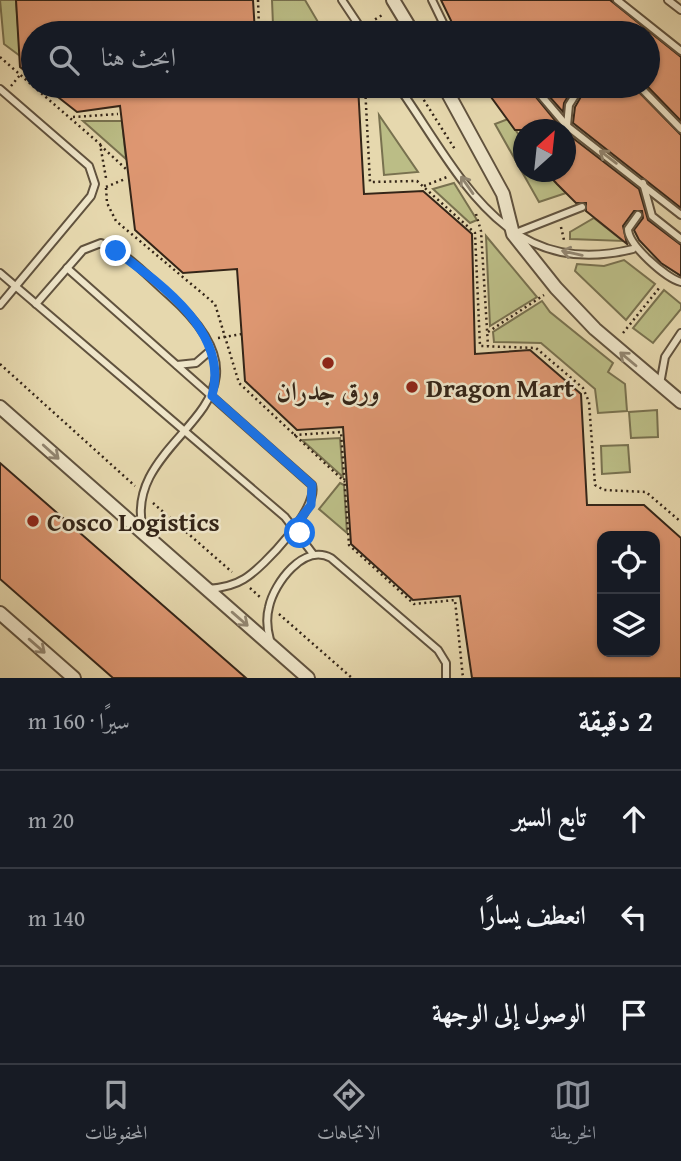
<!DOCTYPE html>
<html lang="ar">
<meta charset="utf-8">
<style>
body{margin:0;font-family:"Gentium Book Plus",Amiri,serif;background:#242831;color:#f1f3f6;direction:rtl}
.controls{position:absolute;right:21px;bottom:21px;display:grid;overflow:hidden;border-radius:14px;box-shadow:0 2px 5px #0004}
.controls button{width:63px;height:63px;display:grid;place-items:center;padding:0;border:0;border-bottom:2px solid #363941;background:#171b24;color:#f1f3f6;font:35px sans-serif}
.compass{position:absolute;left:513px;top:119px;width:63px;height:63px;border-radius:50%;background:#171b24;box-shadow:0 2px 5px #0004;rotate:27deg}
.stop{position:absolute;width:21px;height:21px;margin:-16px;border:5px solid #1a73e8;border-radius:50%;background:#fff}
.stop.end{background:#1a73e8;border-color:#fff;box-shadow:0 2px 7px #0008}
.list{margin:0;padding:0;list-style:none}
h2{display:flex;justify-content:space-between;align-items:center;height:91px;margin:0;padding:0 28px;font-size:30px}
h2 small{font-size:23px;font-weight:400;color:#9ea1a6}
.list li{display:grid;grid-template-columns:46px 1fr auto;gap:21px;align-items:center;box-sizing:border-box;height:98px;padding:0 28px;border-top:2px solid #363941}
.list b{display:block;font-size:26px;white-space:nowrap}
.list em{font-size:23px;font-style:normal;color:#9ea1a6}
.icon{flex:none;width:38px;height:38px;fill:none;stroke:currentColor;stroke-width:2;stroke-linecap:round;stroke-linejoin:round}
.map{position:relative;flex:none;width:681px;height:678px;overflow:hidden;direction:ltr}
.search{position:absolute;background:#171b24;box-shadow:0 2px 5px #0004;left:21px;right:21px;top:21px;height:77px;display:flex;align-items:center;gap:18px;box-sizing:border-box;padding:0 24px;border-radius:38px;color:#9ea1a6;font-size:26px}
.sheet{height:385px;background:#171b24}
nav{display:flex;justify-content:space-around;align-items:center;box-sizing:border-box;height:98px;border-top:2px solid #363941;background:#171b24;font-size:19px;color:#9ea1a6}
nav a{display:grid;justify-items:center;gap:4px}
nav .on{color:#8c9099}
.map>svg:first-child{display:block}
.green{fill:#bbbd86;stroke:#78714f;stroke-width:2}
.building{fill:#de9772;stroke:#342518;stroke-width:2;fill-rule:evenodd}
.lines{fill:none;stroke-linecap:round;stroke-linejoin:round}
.service-casing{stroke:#60523e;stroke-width:10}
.minor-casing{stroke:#60523e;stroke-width:16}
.path{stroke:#342518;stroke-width:2.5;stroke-dasharray:2 3.5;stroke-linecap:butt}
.service{stroke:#efe6ca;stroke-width:6}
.minor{stroke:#efe6ca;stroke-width:12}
.oneway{stroke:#928671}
.route{stroke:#1a73e8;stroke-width:9}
.poi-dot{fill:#8f2418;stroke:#efe6ca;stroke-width:2.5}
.labels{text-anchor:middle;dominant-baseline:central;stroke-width:5;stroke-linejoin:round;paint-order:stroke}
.poi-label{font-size:26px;font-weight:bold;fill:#342518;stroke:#efe6ca;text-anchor:start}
</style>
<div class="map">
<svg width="681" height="678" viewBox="0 0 681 678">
<rect width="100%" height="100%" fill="#e6d8ae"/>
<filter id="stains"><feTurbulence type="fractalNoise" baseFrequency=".00286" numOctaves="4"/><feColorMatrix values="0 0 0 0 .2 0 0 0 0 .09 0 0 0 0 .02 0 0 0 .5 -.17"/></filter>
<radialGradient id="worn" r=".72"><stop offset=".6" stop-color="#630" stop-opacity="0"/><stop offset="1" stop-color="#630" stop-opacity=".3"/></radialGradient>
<g class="green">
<path d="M0,0H16L20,56L4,44Z"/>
<path d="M272,0H305L318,22L273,25Z"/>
<path d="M379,115L418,172L384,175Z"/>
<path d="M508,119L523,141L524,172H546L566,193L539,202L495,124Z"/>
<path d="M83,121H122L126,159Z"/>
<path d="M454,183L477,220L470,223L433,189Z"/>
<path d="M594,218L623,241L570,239V232Z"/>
<path d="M486,236L537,297L490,326Z"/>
<path d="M624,260L655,284L626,320L575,271L577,264L604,266Z"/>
<path d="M664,290L681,304V309L653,343L633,328Z"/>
<path d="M542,301L550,312L613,363L608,372L625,384L627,411L598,413L595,389L541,343L494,342L493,332Z"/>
<path d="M657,410L658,437L631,438L629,412Z"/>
<path d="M340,438L343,477L302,440Z"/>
<path d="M628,445L630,472L602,474L601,446Z"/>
<path d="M340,483L344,485L347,533L319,509Z"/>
</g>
<g class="building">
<path d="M16,0H253L255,33H33V77L20,67Z"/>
<path d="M441,0H610L681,57V121L647,86L648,33H457Z"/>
<path d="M44,86H358L364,194L423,191L472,234L475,354L530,350L581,394L587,505H644L681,538V678H472L460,596L413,600L351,544L343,427L297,430L245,381L237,269L183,273L135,230L120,106L77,112ZM602,536H655V652H602Z"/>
<path d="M483,86H527L563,130H515Z"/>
<path d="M540,86H574L564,103L563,112Z"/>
<path d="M587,86H633L681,135V208L573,123L575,107Z"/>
<path d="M565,132L639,189L648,220L681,245V276L661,263L639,240L634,230L643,218L642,211H634L623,226L627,244L586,211V203H576L557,184L546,172H565Z"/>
<path d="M0,463L246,678H113L0,579Z"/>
</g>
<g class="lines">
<g class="service-casing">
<g id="service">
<path d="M342,0L364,33"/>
<path d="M432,0L448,33"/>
<path d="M617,0L681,51"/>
<path d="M668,0L681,10"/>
<path d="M398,86C460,174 504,281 633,249"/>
<path d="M533,86L567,126L681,215"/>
<path d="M639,86L681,129"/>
<path d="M0,89L89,166L95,184L91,196L0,305"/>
<path d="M567,126L569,105L581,86"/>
<path d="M643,183L652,216L681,239"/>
<path d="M638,215L628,229C628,245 666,278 681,282"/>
<path d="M513,234L582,207"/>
<path d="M67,268L312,485C319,508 264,567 244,579C233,586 221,588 208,589"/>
<path d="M0,273L285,517L313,554"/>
<path d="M36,304L83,250L101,243C126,251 149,278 169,295C298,409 119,431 143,530"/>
<path d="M177,365L196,363L211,350"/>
<path d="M660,384L665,357L681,333"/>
<path d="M270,640C267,629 266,618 269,607C274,583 304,543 331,558L438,650L446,663V678"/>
</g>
</g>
<g class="minor-casing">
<g id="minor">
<path d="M393,0L413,33"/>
<path d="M444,86L503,194L513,234L556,288L595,329L681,402"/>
<path d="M0,407L308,678"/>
<path d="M0,613L74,678"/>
</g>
</g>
<g class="path">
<path d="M258,0L259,28L314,27L321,33"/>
<path d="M382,33L374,20L384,14"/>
<path d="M0,57L33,86"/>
<path d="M11,86L20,75"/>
<path d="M33,86L100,144L106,178"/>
<path d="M365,86L370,182L417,181L475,233L480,346L536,348L583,388L589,402L595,485L604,490L646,492L681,522"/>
<path d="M415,86L456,151"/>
<path d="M73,117L118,114"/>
<path d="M100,145L126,169"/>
<path d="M424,186L447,177"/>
<path d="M106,187L125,179"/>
<path d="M106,188L107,203L116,221L215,304L239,383L345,482"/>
<path d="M476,214L481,231L488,346"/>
<path d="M561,227L564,240"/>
<path d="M488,332L544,295"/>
<path d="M623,333L660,287"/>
<path d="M218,338L242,334"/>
<path d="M0,364L135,486"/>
<path d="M294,435L341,432L349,545L414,604L455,600L463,678"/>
<path d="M153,503L232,572"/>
<path d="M250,588L261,598"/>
<path d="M279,614L352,678"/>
</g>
<use href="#service" class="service"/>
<use href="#minor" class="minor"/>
</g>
<defs><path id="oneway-shaft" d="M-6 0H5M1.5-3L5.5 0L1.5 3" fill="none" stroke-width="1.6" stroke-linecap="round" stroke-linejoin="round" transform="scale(1.75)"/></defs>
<g class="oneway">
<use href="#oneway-shaft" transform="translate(608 157) rotate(-143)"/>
<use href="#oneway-shaft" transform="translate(467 185) rotate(-125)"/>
<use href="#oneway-shaft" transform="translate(572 253) rotate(-167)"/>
<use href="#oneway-shaft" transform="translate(628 359) rotate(-140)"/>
<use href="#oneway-shaft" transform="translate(51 452) rotate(42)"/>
<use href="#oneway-shaft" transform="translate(240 619) rotate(41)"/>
<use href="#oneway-shaft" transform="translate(37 646) rotate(41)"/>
</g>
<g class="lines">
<path class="route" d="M116,251C161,284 230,333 212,396L312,485L311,505L294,527L300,533"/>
</g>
<g class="poi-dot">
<circle cx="328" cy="363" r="7"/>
<circle cx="412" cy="387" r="7"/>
<circle cx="33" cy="521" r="7"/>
</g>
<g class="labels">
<g class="poi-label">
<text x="426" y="387">Dragon Mart</text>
<text x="328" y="390" text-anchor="middle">ورق جدران</text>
<text x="47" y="521">Cosco Logistics</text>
</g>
</g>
<rect width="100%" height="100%" filter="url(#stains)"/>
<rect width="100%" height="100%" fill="url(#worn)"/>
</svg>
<div class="controls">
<button><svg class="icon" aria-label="locate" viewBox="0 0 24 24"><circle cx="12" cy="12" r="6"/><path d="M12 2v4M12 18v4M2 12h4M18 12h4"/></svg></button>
<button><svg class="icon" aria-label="layers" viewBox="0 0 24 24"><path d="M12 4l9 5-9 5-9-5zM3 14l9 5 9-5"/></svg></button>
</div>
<svg class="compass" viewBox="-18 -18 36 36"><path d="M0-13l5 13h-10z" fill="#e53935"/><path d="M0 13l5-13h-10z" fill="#9ea1a6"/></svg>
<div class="stop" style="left:300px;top:533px"></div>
<div class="stop end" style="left:116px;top:251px"></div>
<div class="search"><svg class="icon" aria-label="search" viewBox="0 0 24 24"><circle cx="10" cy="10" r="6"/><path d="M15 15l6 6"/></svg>ابحث هنا</div>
</div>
<section class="sheet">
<h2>2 دقيقة<small>سيرًا · 160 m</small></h2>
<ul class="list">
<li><svg class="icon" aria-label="ahead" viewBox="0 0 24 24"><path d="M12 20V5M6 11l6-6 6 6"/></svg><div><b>تابع السير</b></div><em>20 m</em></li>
<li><svg class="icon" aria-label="left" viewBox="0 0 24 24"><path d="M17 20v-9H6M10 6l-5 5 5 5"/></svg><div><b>انعطف يسارًا</b></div><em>140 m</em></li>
<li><svg class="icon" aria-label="arrive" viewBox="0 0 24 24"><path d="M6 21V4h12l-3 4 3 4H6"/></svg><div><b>الوصول إلى الوجهة</b></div></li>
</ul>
</section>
<nav>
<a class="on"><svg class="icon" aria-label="map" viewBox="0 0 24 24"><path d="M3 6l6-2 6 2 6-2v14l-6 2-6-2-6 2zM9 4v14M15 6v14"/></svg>الخريطة</a>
<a><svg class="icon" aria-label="directions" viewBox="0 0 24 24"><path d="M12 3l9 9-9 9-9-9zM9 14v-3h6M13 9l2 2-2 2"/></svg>الاتجاهات</a>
<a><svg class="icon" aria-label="saved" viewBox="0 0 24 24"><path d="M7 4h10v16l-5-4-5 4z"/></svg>المحفوظات</a>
</nav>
